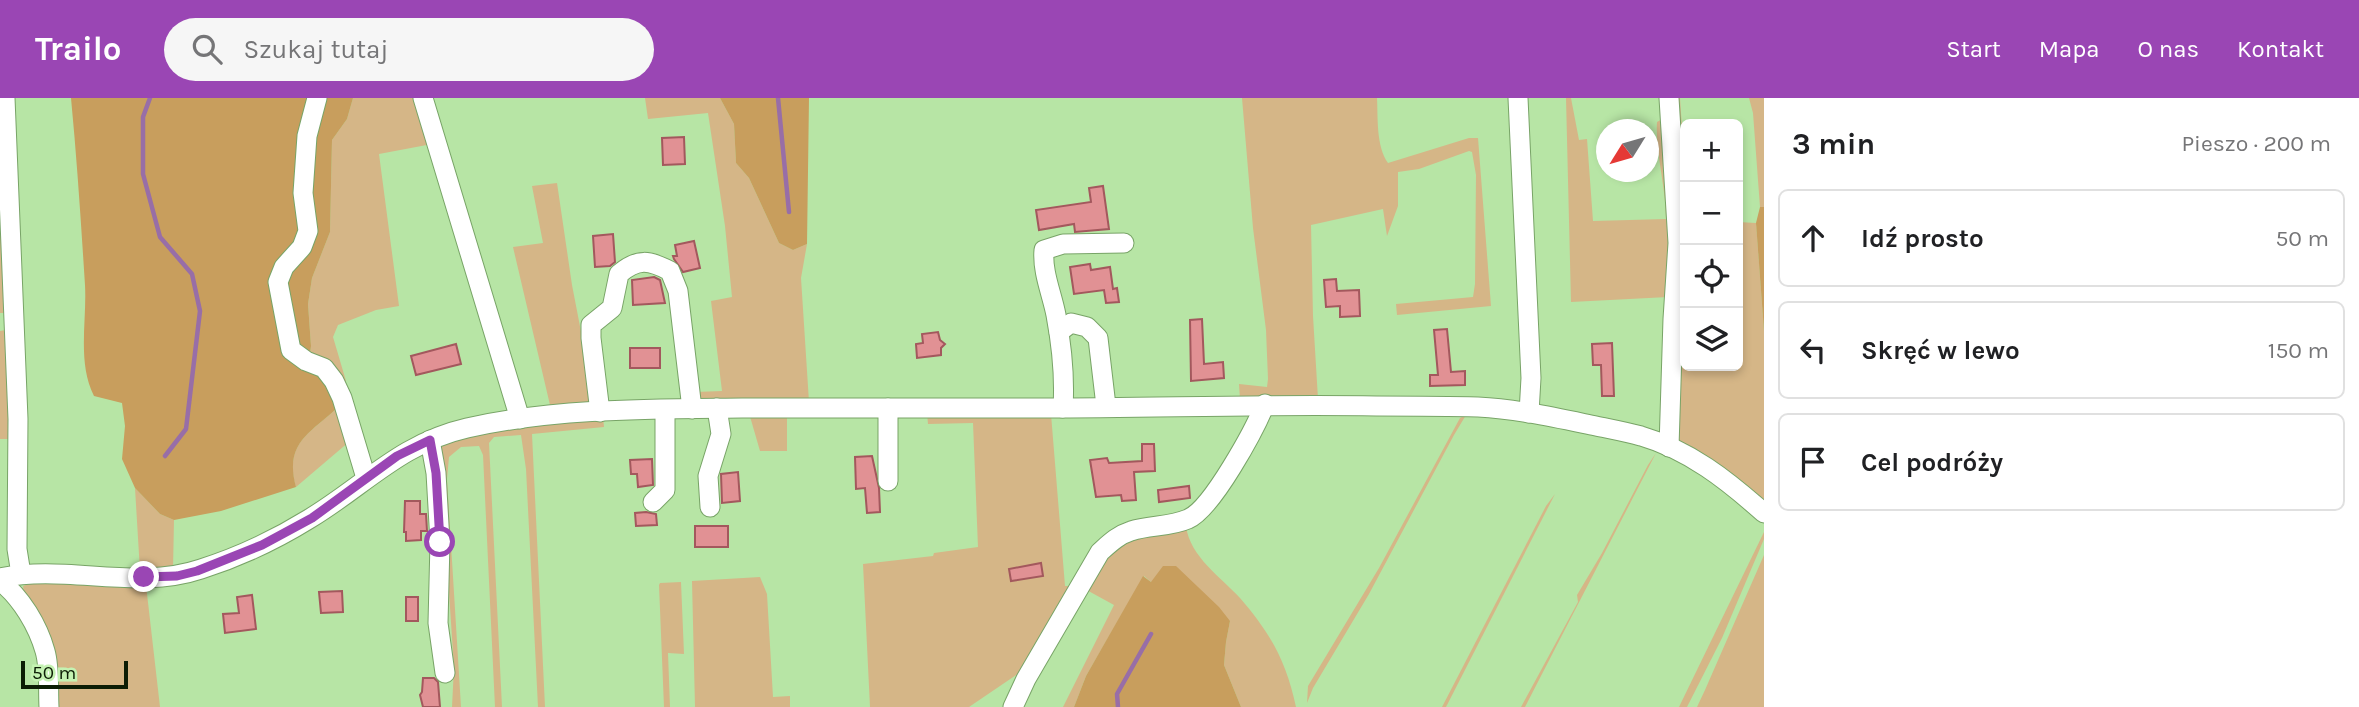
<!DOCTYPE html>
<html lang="pl">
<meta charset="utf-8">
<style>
body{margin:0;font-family:Karla,sans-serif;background:#f6f6f6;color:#202124}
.controls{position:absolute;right:21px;top:21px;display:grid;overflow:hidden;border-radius:10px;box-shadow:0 4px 10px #0003}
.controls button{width:63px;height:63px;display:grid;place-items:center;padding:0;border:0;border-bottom:2px solid #e0e0e0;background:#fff;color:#202124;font:35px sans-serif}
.compass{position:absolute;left:1596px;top:21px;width:63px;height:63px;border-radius:50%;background:#fff;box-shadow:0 4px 10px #0003;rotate:233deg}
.scale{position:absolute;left:21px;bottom:18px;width:107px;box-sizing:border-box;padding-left:7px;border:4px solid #0c1d05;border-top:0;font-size:19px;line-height:24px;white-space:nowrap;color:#0c1d05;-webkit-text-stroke:5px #c4f2b2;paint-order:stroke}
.stop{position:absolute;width:21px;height:21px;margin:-16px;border:5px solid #9a46b4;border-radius:50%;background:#fff}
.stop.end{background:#9a46b4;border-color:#fff;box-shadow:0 2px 7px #0008}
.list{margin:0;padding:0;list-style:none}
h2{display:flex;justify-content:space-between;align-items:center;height:91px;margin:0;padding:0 28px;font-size:30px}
h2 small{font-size:23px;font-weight:400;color:#757577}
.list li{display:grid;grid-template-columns:46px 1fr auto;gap:21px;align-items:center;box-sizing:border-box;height:98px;margin:0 14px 14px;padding:0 14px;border:2px solid #e0e0e0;border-radius:10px}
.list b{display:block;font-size:26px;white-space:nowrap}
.list em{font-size:23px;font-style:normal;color:#757577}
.icon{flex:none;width:38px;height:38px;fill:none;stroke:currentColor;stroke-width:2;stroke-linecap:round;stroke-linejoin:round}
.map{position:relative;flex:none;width:1764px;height:609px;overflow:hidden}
header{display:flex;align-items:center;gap:42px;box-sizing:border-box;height:98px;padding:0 35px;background:#9a46b4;color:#fff}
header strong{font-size:33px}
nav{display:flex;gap:38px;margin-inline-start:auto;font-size:24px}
.search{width:490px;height:63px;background:#f6f6f6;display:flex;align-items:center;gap:18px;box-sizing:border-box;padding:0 24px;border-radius:38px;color:#757577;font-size:26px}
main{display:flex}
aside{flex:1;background:#fff}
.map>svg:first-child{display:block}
.green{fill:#d5b687}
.forest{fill:#c89e5d}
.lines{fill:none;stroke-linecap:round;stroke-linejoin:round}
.stream{stroke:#986ea7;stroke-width:4.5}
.building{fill:#e19194;stroke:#a3585d;stroke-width:2}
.minor-casing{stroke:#78a467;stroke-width:21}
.minor{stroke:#fff;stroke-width:19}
.route{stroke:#9a46b4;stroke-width:9}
</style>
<header>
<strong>Trailo</strong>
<div class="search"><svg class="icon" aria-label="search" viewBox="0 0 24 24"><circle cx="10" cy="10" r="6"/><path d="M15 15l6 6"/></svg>Szukaj tutaj</div>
<nav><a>Start</a><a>Mapa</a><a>O nas</a><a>Kontakt</a></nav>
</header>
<main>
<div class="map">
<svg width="1764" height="609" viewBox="0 0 1764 609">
<rect width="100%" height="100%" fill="#b7e5a5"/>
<g class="green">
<path d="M0,0L14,341H0V233L6,232L5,215H0Z"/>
<path d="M353,0H418L432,46L379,56L399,208L376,212L338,227L333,239L346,283L341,286L310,260L311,248L308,206L312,180L330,134L332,42L347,21Z"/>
<path d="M645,0H720L734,26L736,65L749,80L779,145L793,152L807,146L801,180L809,304L699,305L695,294L722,293L711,203L732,199L725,128L708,15L648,21Z"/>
<path d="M1242,0H1377C1378,20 1376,48 1388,65L1469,40H1478L1491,208L1397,217L1396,206L1473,199L1475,186L1476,77L1472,54L1469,53L1419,71L1398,74V108L1387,138L1383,111L1311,127L1313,218L1318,301H1240L1239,286L1267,289L1268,281L1266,232L1253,130Z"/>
<path d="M1566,0H1571L1579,42L1587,41L1593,123L1666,121C1666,89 1655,53 1657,24L1664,20L1671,70L1668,199L1571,204Z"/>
<path d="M1673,0H1680L1685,73V268H1738V124L1756,125L1764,233V407L1674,344Z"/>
<path d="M1749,0H1764V109H1760L1753,15Z"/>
<path d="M557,85L572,187L595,306L550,307L513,149L543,145L532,88Z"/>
<path d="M341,306L350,343L296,389C283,342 314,334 341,306Z"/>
<path d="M749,315L787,316V353H760Z"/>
<path d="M927,315L1051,316L1065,488H1074L1031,567L969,609H870L863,466L933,458L934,455L978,449L973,325L928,326Z"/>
<path d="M1466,317L1454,337L1369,496L1313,590L1307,605L1308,588L1379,470L1460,320Z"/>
<path d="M603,319L604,329L532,336L545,609H538L526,371L521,337L494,339L489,345L502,609H495L483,357L479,348L461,349L449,359L447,381L461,609H452L454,569L439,345L462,337Z"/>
<path d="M1656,355L1525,609H1521L1578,504L1577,497L1602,455L1648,367Z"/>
<path d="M135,390L160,416L174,422L173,471L140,473Z"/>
<path d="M1555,396L1446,609H1442L1546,408Z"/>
<path d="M1186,428C1190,459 1221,479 1240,500C1271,536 1286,563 1296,609H1241L1224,567L1226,544L1230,523L1151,484L1144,478L1086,578L1074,609H1063L1114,507L1083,490L1124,440Z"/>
<path d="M1764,434V441L1722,540L1687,609H1679Z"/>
<path d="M1764,457V609H1697L1705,592Z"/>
<path d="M760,479L767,496L773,599L790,598V609H695L692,483Z"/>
<path d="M36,484L146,487L160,609H58L56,570L51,539L24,494L23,488Z"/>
<path d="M681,484L684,556L668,555L670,609H664L659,487L660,485Z"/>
</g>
<g class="forest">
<path d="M71,0H353L347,21L332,42L330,134L312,180L308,206L311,248L308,273L327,282L341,306C314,334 283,342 296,389L221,413L174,422L160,416L135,390L122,361L125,328L122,305L94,298C77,264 87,224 85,187C81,125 77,62 71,0Z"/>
<path d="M720,0H809L807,146L793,152L779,145L749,80L736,65L734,26Z"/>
<path d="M1760,109H1764V233L1756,125Z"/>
<path d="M1163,468H1176L1219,509L1230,523L1226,544L1224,567L1241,609H1074L1086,578L1143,478L1151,484Z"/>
</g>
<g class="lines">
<g class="stream">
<path d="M150,0L143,19V76L160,139L192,176L200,213L186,331L165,358"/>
<path d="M778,0L789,114"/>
<path d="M1118,609L1117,596L1151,536"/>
</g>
</g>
<g class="building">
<path d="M684,39L685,66L663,67L662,40Z"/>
<path d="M1103,88L1109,131L1075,134L1074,126L1039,132L1036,112L1091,104L1089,90Z"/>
<path d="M613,136L615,164L610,168L595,169L593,138Z"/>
<path d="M694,143L700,170L683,174L674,161L673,158H677L675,147Z"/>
<path d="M1090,166L1091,172L1110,169L1113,191L1117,190L1119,204L1106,205L1104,192L1074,196L1070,169Z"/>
<path d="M654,179L660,182L665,205L633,207L632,182Z"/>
<path d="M1336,181L1337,193L1359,192L1360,218L1340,219V208L1326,209L1324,182Z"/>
<path d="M1202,221L1204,266L1223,264L1224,280L1191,283L1190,222Z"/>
<path d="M1447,231L1451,274L1465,273V287L1430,288V277H1438L1434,232Z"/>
<path d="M938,234L940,242L945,246L941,250V257L917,260L916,246L923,245L922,236Z"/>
<path d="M1612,245L1614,298H1602L1601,267H1593L1592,246Z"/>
<path d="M456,246L461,266L416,277L411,258Z"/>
<rect x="630" y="250" width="30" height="20"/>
<path d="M1142,346H1154L1155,373L1134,374L1136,402L1122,403L1121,397L1096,399L1090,362L1107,360L1109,365L1142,363Z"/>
<path d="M872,358L879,390L880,414L867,415L865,390L856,391L855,359Z"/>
<path d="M652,361L653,387L638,389L637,376H631L630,362Z"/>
<path d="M738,374L740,403L722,405L721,376Z"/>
<path d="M1189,388L1190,400L1159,404L1158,392Z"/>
<path d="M405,403H420V416H426L427,433H421V442L406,443V434H404Z"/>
<path d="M646,414L656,416L657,427L636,428L635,415Z"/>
<rect x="695" y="428" width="33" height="21"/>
<path d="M1041,465L1043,478L1011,483L1009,471Z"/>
<path d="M342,493L343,514L321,515L319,494Z"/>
<path d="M252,497L256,531L225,535L223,516L239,515L237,499Z"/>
<rect x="406" y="499" width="12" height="24"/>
<path d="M423,580H434L438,584L440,609H423L420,597L422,594Z"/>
</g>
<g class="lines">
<g class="minor-casing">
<g id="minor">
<path d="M5,0L18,321L17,451L21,476"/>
<path d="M317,0L307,38L303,95L308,133L302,149L284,169L278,184L291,252L306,263L324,270L334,283L342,300L366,380"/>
<path d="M423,0L520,321"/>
<path d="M1518,0L1531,280L1529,315"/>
<path d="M1669,0L1678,145L1673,221L1669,349"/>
<path d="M1059,234L1071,225L1087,229L1098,240L1106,308"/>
<path d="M888,310V383"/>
<path d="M1063,310C1065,277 1062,249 1056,217C1052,196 1042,174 1044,152L1063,146L1124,145"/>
<path d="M600,314L591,240V227L612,210L619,176C638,160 649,162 670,173L678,193L692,311"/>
<path d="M430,342L436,375L440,444L438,525L445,575"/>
<path d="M653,404L665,392V312"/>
<path d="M710,409L708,378L721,336L717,310"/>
<path d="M0,480C66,466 136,493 201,471C239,459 275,442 309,421C364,388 401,345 467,330C556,310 651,311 742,310C843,310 944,310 1045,310C1156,310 1266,306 1376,308C1410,308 1444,308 1478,309C1517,311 1557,320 1596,328C1610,331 1626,334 1641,338C1689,352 1727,382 1764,415"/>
<path d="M0,483C21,499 38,528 45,553C50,570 48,591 49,609"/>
<path d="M1013,609L1026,581L1100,454C1109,446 1118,437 1131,433C1149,427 1170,429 1188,421C1212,411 1255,331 1265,306"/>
</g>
</g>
<use href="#minor" class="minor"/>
</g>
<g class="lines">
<path class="route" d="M144,479L177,478L197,473L262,447L312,420L397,358L430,342L436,375L440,444"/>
</g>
</svg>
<div class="controls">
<button>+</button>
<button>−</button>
<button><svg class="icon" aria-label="locate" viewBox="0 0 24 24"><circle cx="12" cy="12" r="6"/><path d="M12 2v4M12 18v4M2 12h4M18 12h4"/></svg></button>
<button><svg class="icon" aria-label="layers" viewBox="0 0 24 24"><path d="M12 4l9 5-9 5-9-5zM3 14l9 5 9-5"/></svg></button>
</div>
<svg class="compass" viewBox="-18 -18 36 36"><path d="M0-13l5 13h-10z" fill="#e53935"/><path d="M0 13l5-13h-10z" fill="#757577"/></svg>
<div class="scale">50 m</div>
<div class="stop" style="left:440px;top:444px"></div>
<div class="stop end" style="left:144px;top:479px"></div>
</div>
<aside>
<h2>3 min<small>Pieszo · 200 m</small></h2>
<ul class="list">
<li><svg class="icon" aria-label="ahead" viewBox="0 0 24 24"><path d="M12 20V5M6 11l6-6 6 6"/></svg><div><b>Idź prosto</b></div><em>50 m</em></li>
<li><svg class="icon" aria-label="left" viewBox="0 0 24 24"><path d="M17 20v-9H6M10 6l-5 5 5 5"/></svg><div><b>Skręć w lewo</b></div><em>150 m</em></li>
<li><svg class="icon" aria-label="arrive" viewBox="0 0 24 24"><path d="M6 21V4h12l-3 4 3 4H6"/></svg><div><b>Cel podróży</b></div></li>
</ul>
</aside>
</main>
